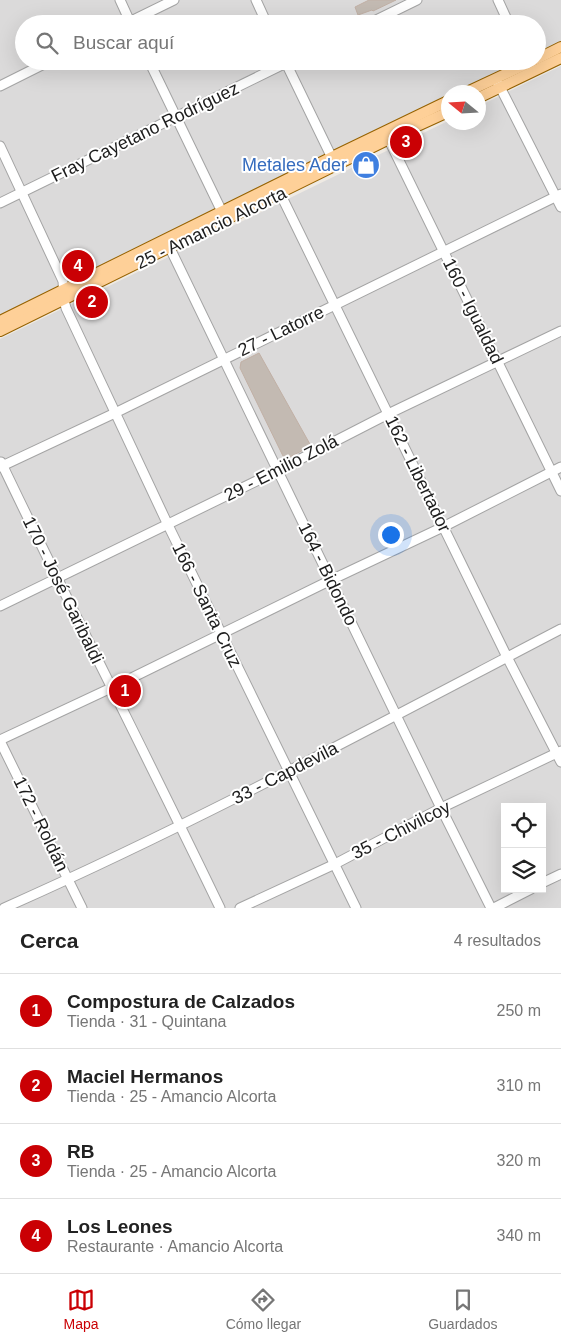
<!DOCTYPE html>
<html lang="es">
<meta charset="utf-8">
<style>
body{margin:0;font-family:Arial,sans-serif;background:#f2f2f2;color:#222}
.controls{position:absolute;right:15px;bottom:15px;display:grid;overflow:hidden;border-radius:0px;box-shadow:0 5px 20px #0002}
.controls button{width:45px;height:45px;display:grid;place-items:center;padding:0;border:0;border-bottom:1px solid #e0e0e0;background:#fff;color:#222;font:25px sans-serif}
.compass{position:absolute;left:441px;top:85px;width:45px;height:45px;border-radius:50%;background:#fff;box-shadow:0 5px 20px #0002;rotate:288deg}
.you{position:absolute;left:390px;top:534px;width:18px;height:18px;margin:-12px;border:4px solid #fff;border-radius:50%;background:#1a73e8;box-shadow:0 0 0 8px #1a73e833}
.badge{display:grid;place-items:center;width:32px;height:32px;border-radius:50%;background:#ca0004;color:#fff;font-size:16px;font-weight:700}
.pin{position:absolute;translate:-50% -50%;border:2px solid #fff;box-shadow:0 1px 5px #0006}
.list{margin:0;padding:0;list-style:none}
h2{display:flex;justify-content:space-between;align-items:center;height:65px;margin:0;padding:0 20px;font-size:21px}
h2 small{font-size:16px;font-weight:400;color:#767676}
.list li{display:grid;grid-template-columns:32px 1fr auto;gap:15px;align-items:center;box-sizing:border-box;height:75px;padding:0 20px;border-top:1px solid #e0e0e0}
.list b{display:block;font-size:19px;white-space:nowrap}
.list p{margin:0;font-size:16px;white-space:nowrap;color:#767676}
.list em{font-size:16px;font-style:normal;color:#767676}
.icon{flex:none;width:28px;height:28px;fill:none;stroke:currentColor;stroke-width:2;stroke-linecap:round;stroke-linejoin:round}
.map{position:relative;flex:none;width:561px;height:908px;overflow:hidden}
.search{position:absolute;background:#fff;box-shadow:0 5px 20px #0002;left:15px;right:15px;top:15px;height:55px;display:flex;align-items:center;gap:12px;box-sizing:border-box;padding:0 18px;border-radius:28px;color:#767676;font-size:19px}
.sheet{height:365px;background:#fff}
nav{display:flex;justify-content:space-around;align-items:center;box-sizing:border-box;height:70px;border-top:1px solid #e0e0e0;background:#fff;font-size:14px;color:#767676}
nav a{display:grid;justify-items:center;gap:2px}
nav .on{color:#ca0004}
.map>svg:first-child{display:block}
.residential{fill:#dbdada;fill-rule:evenodd}
.building{fill:#c3bab2;stroke:#c1b0a5}
.lines{fill:none;stroke-linecap:round;stroke-linejoin:round}
.minor-casing{stroke:#a4a4a4;stroke-width:11}
.major-casing{stroke:#966200;stroke-width:12}
.minor{stroke:#fff;stroke-width:9}
.major{stroke:#fed098;stroke-width:10}
.labels{text-anchor:middle;dominant-baseline:central;stroke-width:4;stroke-linejoin:round;paint-order:stroke}
.street-label{font-size:18px;fill:#1d1d1d;stroke:#fff}
.shop-label{font-size:18px;fill:#366cbe;stroke:#fff;text-anchor:end}
</style>
<div class="map">
<svg width="561" height="908" viewBox="0 0 561 908">
<rect width="100%" height="100%" fill="#efeae3"/>
<g class="residential">
<path d="M0,0H561V42L537,53V24H24V61H521L457,92H448V97L0,315Z"/>
<path d="M561,66V908H0V339L448,121V122H478L479,106ZM505,807H542V889H505Z"/>
</g>
<g class="building">
<path d="M369,0H396L373,11L372,10L358,15L355,7Z"/>
<path d="M369,158L374,167L363,173L358,164Z"/>
<path d="M259,353L311,446L288,458L283,456L240,368L241,362Z"/>
</g>
<g class="lines">
<g class="minor-casing">
<g id="minor">
<path d="M120,0L131,24"/>
<path d="M256,0L267,24"/>
<path d="M498,0L509,24"/>
<path d="M125,24L174,0"/>
<path d="M368,24L417,0"/>
<path d="M149,61L225,218"/>
<path d="M285,61L334,162"/>
<path d="M497,81L561,207"/>
<path d="M0,86L50,61"/>
<path d="M386,134L561,491"/>
<path d="M0,146L63,281L64,300L66,308L168,525L356,908"/>
<path d="M277,187L507,657L561,762"/>
<path d="M0,203L290,61"/>
<path d="M167,242L441,808L491,908"/>
<path d="M1,462C72,611 148,758 220,908"/>
<path d="M0,467L115,413L561,194"/>
<path d="M0,606L277,471L388,414L561,331"/>
<path d="M0,740L111,688L331,580L443,527L561,467"/>
<path d="M0,741L82,908"/>
<path d="M542,883L561,874"/>
<path d="M4,908C194,824 377,725 561,629"/>
<path d="M240,908L335,864L441,808L561,751"/>
<path d="M494,908L531,889"/>
</g>
</g>
<g class="major-casing">
<g id="major">
<path d="M537,59L561,47"/>
<path d="M467,92L533,61"/>
<path d="M478,98L561,58"/>
<path d="M0,321L332,157L448,101"/>
<path d="M0,331L389,139L448,112"/>
</g>
</g>
<use href="#minor" class="minor"/>
<use href="#major" class="major"/>
</g>
<defs>
<g id="shop-disc" transform="scale(1.4375)"><circle r="9.5" fill="#3f7fe0" stroke="#fff"/><path d="M-5-2.5h2.3a2.7 3.5 0 0 1 5.4 0H5L5.5 6h-11ZM-1.5-2.5h3a1.5 2.3 0 0 0-3 0Z" fill="#fff"/></g>
</defs>
<g fill-rule="evenodd">
<use href="#shop-disc" x="366" y="165"/>
</g>
<g class="labels">
<g class="street-label">
<text transform="translate(145 132) rotate(-26)">Fray Cayetano Rodríguez</text>
<text transform="translate(211 228) rotate(-26)">25 - Amancio Alcorta</text>
<text transform="translate(473 311) rotate(64)">160 - Igualdad</text>
<text transform="translate(281 331) rotate(-26)">27 - Latorre</text>
<text transform="translate(281 468) rotate(-27)">29 - Emilio Zolá</text>
<text transform="translate(418 474) rotate(64)">162 - Libertador</text>
<text transform="translate(328 574) rotate(64)">164 - Bidondo</text>
<text transform="translate(63 590) rotate(64)">170 - José Garibaldi</text>
<text transform="translate(207 605) rotate(64)">166 - Santa Cruz</text>
<text transform="translate(285 773) rotate(-27)">33 - Capdevila</text>
<text transform="translate(41 824) rotate(64)">172 - Roldán</text>
<text transform="translate(401 830) rotate(-27)">35 - Chivilcoy</text>
</g>
<g class="shop-label">
<text x="347" y="165">Metales Ader</text>
</g>
</g>
</svg>
<div class="controls">
<button><svg class="icon" aria-label="locate" viewBox="0 0 24 24"><circle cx="12" cy="12" r="6"/><path d="M12 2v4M12 18v4M2 12h4M18 12h4"/></svg></button>
<button><svg class="icon" aria-label="layers" viewBox="0 0 24 24"><path d="M12 4l9 5-9 5-9-5zM3 14l9 5 9-5"/></svg></button>
</div>
<svg class="compass" viewBox="-18 -18 36 36"><path d="M0-13l5 13h-10z" fill="#e53935"/><path d="M0 13l5-13h-10z" fill="#767676"/></svg>
<div class="you"></div>
<div class="pin badge" style="left:125px;top:691px">1</div>
<div class="pin badge" style="left:92px;top:302px">2</div>
<div class="pin badge" style="left:406px;top:142px">3</div>
<div class="pin badge" style="left:78px;top:266px">4</div>
<div class="search"><svg class="icon" aria-label="search" viewBox="0 0 24 24"><circle cx="10" cy="10" r="6"/><path d="M15 15l6 6"/></svg>Buscar aquí</div>
</div>
<section class="sheet">
<h2>Cerca<small>4 resultados</small></h2>
<ul class="list">
<li><span class="badge">1</span><div><b>Compostura de Calzados</b><p>Tienda · 31 - Quintana</p></div><em>250 m</em></li>
<li><span class="badge">2</span><div><b>Maciel Hermanos</b><p>Tienda · 25 - Amancio Alcorta</p></div><em>310 m</em></li>
<li><span class="badge">3</span><div><b>RB</b><p>Tienda · 25 - Amancio Alcorta</p></div><em>320 m</em></li>
<li><span class="badge">4</span><div><b>Los Leones</b><p>Restaurante · Amancio Alcorta</p></div><em>340 m</em></li>
</ul>
</section>
<nav>
<a class="on"><svg class="icon" aria-label="map" viewBox="0 0 24 24"><path d="M3 6l6-2 6 2 6-2v14l-6 2-6-2-6 2zM9 4v14M15 6v14"/></svg>Mapa</a>
<a><svg class="icon" aria-label="directions" viewBox="0 0 24 24"><path d="M12 3l9 9-9 9-9-9zM9 14v-3h6M13 9l2 2-2 2"/></svg>Cómo llegar</a>
<a><svg class="icon" aria-label="saved" viewBox="0 0 24 24"><path d="M7 4h10v16l-5-4-5 4z"/></svg>Guardados</a>
</nav>
